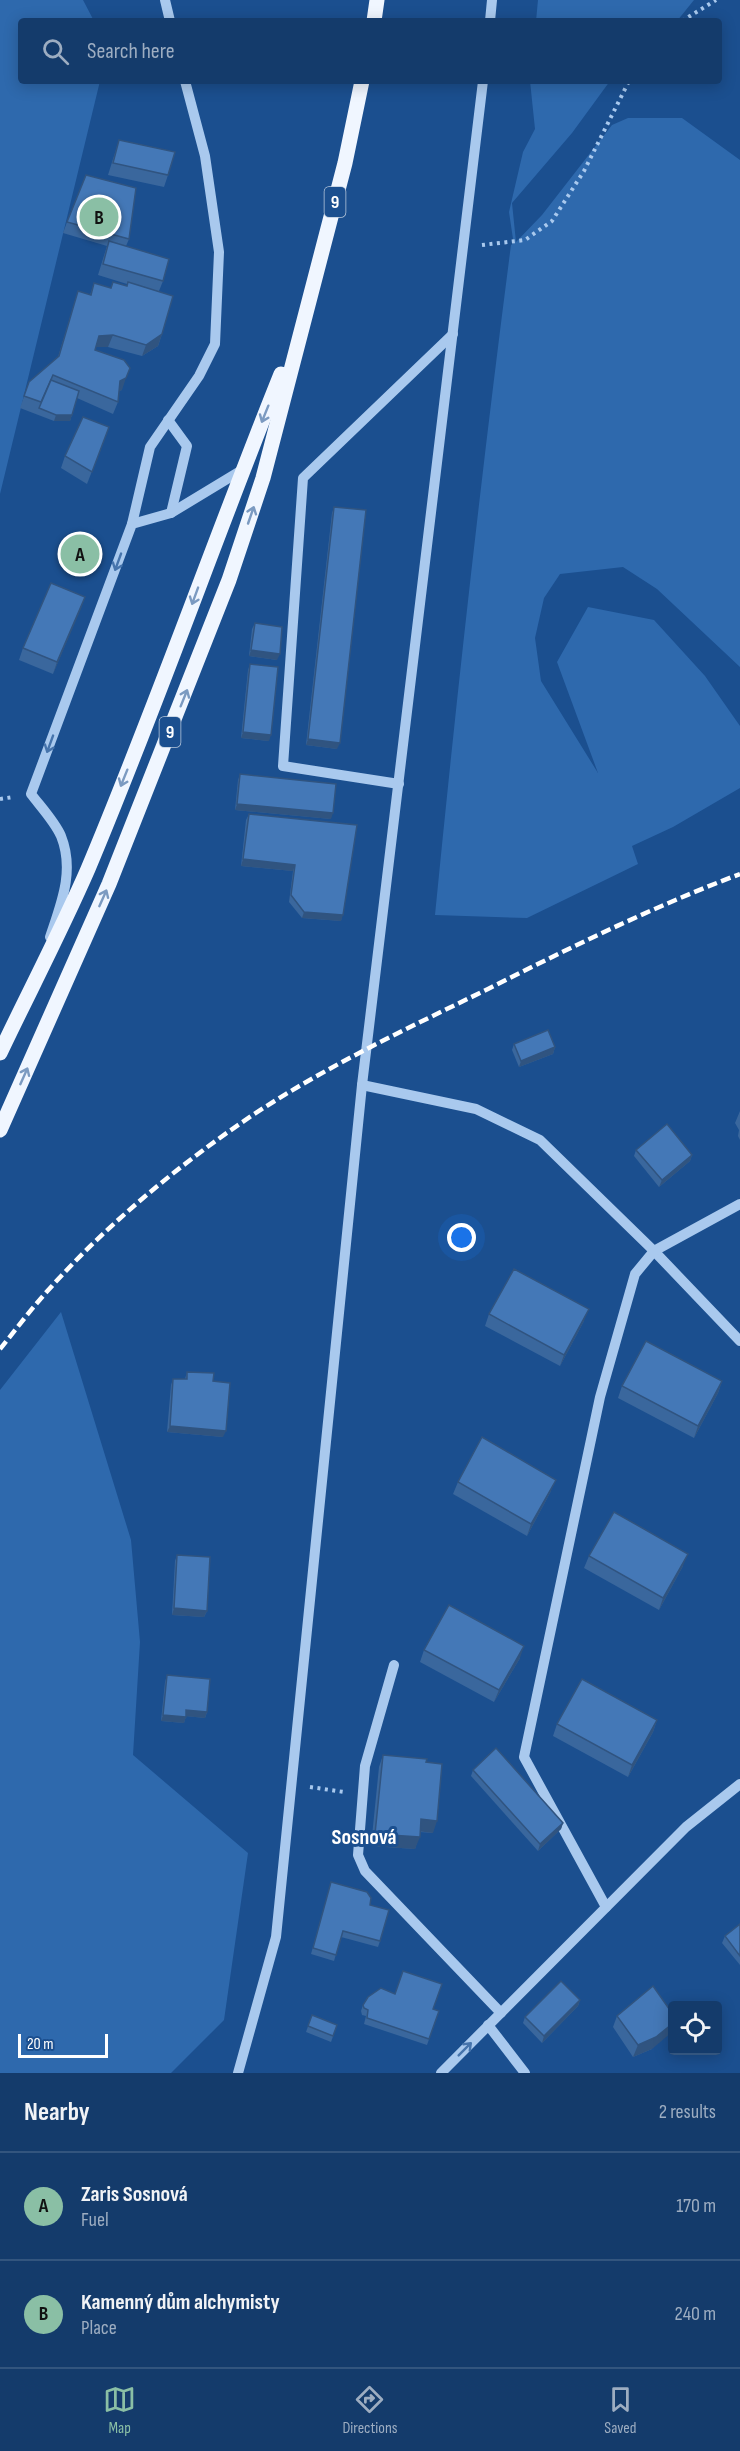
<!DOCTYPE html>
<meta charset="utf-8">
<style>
body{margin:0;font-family:"Sofia Sans Condensed",sans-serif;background:#214673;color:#f1f3f6}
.controls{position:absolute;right:18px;bottom:18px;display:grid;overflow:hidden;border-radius:6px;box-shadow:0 3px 15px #0003}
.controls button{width:54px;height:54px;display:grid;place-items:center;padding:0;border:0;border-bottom:2px solid #33557e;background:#143b6b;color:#f1f3f6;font:30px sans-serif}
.scale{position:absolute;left:18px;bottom:15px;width:90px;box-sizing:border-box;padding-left:6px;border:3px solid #fff;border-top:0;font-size:16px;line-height:21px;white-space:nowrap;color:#fff;-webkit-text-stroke:4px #1b4f8f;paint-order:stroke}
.you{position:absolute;left:462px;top:1238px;width:21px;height:21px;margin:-15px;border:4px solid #fff;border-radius:50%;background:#1a73e8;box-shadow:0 0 0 9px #1a73e833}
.badge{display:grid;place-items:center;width:39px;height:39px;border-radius:50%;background:#8abfa5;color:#111;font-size:20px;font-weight:700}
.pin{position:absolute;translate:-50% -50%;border:3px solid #fff;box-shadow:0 2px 6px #0006}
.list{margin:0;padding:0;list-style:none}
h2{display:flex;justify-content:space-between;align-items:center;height:78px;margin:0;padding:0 24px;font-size:26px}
h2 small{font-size:20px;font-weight:400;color:#9dadc1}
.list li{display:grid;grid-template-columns:39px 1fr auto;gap:18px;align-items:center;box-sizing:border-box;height:108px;padding:0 24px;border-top:2px solid #33557e}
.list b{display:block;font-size:22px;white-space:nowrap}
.list p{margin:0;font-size:20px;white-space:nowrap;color:#9dadc1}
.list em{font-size:20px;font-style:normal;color:#9dadc1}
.icon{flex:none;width:33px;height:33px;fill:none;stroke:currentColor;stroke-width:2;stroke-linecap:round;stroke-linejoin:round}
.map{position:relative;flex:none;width:740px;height:2073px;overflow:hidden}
.search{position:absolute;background:#143b6b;box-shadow:0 3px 15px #0003;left:18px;right:18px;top:18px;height:66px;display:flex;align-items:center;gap:15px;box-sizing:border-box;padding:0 21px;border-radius:6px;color:#9dadc1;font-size:22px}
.sheet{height:294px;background:#143b6b}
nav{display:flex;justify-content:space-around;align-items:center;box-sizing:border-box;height:84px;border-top:2px solid #33557e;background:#143b6b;font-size:16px;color:#9dadc1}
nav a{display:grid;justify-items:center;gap:3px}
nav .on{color:#8abfa5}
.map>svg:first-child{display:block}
.green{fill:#2e69ad}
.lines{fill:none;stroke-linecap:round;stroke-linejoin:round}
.path{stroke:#a9c9ee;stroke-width:4;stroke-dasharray:3 4.5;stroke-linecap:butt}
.minor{stroke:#a9c9ee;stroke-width:10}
.major{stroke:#f0f6ff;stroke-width:15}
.rail{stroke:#fff;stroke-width:4.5;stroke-dasharray:10 4.5;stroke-linecap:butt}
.wall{fill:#3a679d}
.shaded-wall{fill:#305480}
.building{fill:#4478b7;stroke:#305480;stroke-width:1.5}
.oneway{stroke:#7b9ac1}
.oneway2{stroke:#4674ac}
.labels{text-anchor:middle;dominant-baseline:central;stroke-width:6;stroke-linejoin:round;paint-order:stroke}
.shield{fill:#1b4f8f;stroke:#bbcadd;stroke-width:1.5}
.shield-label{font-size:18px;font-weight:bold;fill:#fff}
.quarter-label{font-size:22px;font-weight:bold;fill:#fff;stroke:#1b4f8f}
</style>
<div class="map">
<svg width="740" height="2073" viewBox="0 0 740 2073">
<rect width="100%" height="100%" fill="#1b4f8f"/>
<g class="green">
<path d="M0,0H83L94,21H21V81H100L0,494Z"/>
<path d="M538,0H694L677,21H536Z"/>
<path d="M530,81H610L572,133L512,203L516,242L542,215L612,125L628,118H682L740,160V667L657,589L623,567L560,574L544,598L535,638L541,681L598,773L557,662L588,607L654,620L705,676L740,726V788L673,827L632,846L638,864L527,918L435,915C457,691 482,468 511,245L515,242L513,239L509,212L523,152L535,129Z"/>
<path d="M61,1312L131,1540L140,1642L133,1755L248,1853L224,2020L171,2073H0V1390Z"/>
</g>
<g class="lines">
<g class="path">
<path d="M682,21L716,0"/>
<path d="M482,245L525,240L552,221L584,171L629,81"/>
<path d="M0,799L13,797"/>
<path d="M310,1787L344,1792"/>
</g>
<g class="minor">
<path d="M165,0L170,21"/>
<path d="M490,21L492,0"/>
<path d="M168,420L187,446L171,513"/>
<path d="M132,524L150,447L199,376L215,344L219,252L205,156L185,81"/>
<path d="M399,784L283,766L303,478L453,334"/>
<path d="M50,937C61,904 75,871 61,836C55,822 41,807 31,794L132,524L171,513L242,470"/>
<path d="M362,1085L476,1109L540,1140L654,1251L740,1341"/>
<path d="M394,1665L365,1766L358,1855L365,1871L501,2013"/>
<path d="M606,1907L524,1757L600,1397L635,1274L654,1251L740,1204"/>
<path d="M488,2025L525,2073"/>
<path d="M238,2073L276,1937L362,1085L483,81"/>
<path d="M441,2073L686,1827L740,1784"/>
</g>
<g class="major">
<path d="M374,21L377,0"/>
<path d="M0,1053C29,992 61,931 88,869C157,705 215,538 281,374"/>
<path d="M0,1130L109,884L229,580L263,478L345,163L362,81"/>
</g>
<path class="rail" d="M0,1349C14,1332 28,1313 43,1296C100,1231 170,1172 241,1123C318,1070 404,1030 488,989C571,947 653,907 740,874"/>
</g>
<g class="wall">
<path d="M119,140L168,175L164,187L108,175Z"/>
<path d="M67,222L129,239L126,246L163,281L159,291L162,334L158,346L142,356L108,347H96L95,350L122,390L119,391L118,402L113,414L77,398L70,421H54L20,408L29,382L58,357L78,291L90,295L94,283L111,288L113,282L127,286V284L98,275L107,246L63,233Z"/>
<path d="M109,427L87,484L61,468L65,456Z"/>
<path d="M334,507L337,749L306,745L332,513Z"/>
<path d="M85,597L53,674L19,660L23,648Z"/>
<path d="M255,623L277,660L249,656L252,629Z"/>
<path d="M250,664L269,741L241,738L248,670Z"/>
<path d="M240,774L331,819L235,810L238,780Z"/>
<path d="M249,814L357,825L341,921L302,918L289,902L293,871L241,866L246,820Z"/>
<path d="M514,1044L555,1047L553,1054L519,1067L512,1050Z"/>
<path d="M740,1111V1140L738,1136L739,1130L735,1123Z"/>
<path d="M636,1150L692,1155L690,1161L659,1187L634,1156Z"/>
<path d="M489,1314L584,1321L560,1366L485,1326Z"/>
<path d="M187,1372L213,1381L223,1437L167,1432L171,1385L173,1379H185Z"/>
<path d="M722,1381L718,1393L694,1438L618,1398L622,1386Z"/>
<path d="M458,1482L551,1491L527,1536L453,1494Z"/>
<path d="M177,1555L207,1611L204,1617L172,1615L175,1561Z"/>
<path d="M589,1556L683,1566L659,1610L584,1568Z"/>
<path d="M424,1650L520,1658L494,1702L420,1662Z"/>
<path d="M167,1675L207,1712L205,1718L186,1716L184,1723L161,1721L165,1682Z"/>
<path d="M657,1720L653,1732L628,1777L553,1736L557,1724Z"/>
<path d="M383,1755L426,1762L433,1833L420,1832L415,1849L371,1846L379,1767Z"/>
<path d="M473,1770L563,1823L561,1829L538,1851L471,1776Z"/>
<path d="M331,1882L370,1905L380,1941L378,1947L341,1937L334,1961L311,1954Z"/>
<path d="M740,1924V1965L722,1943L725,1936Z"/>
<path d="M580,2000L578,2006L542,2043L523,2023L525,2017Z"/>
<path d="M363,2005L433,2009L439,2011L427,2045L364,2024L366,2016L362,2015L361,2011Z"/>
<path d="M312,2015L337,2025L331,2042L306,2032Z"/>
<path d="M617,2016L652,2049L633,2057L613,2027Z"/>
</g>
<g class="shaded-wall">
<path d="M162,334L158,346L142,356L146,345Z"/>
<path d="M113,335L108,347H95L99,336Z"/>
<path d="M126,378L122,390L115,393L120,381Z"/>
<path d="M56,415H72L70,421H54Z"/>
<path d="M85,597L81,609L53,674L57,662Z"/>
<path d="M251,650L280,654L277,660L249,656Z"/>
<path d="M243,732L271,735L269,741L241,738Z"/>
<path d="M308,739L340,743L337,749L306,745Z"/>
<path d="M237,804L333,813L331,819L235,810Z"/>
<path d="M243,859L295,865L293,871L241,866Z"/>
<path d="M304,912L343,915L341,921L302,918Z"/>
<path d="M555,1047L553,1054L519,1067L521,1061Z"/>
<path d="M692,1155L690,1161L659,1187L662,1180Z"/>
<path d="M589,1309L584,1321L560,1366L564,1355Z"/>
<path d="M722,1381L718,1393L694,1438L698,1426Z"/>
<path d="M170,1426L226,1431L223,1437L167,1432Z"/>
<path d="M556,1480L551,1491L527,1536L531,1524Z"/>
<path d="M688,1554L683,1566L659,1610L663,1598Z"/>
<path d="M174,1608L207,1611L204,1617L172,1615Z"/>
<path d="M524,1646L520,1658L494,1702L499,1690Z"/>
<path d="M186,1710L207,1712L205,1718L184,1716Z"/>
<path d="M163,1715L186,1717L184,1723L161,1721Z"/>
<path d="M657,1720L653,1732L628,1777L632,1765Z"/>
<path d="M421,1819L437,1821L433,1833L417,1831Z"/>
<path d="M563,1823L561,1829L538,1851L540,1844Z"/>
<path d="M375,1834L420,1837L415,1849L371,1846Z"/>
<path d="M580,2000L578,2006L542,2043L544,2036Z"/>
<path d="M672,2024V2032L652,2049L633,2057L638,2045Z"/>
</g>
<g class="building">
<path d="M119,140L175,152L168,175L113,163Z"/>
<path d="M86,175L136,188L129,239L67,222Z"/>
<path d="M109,241L169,259L163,281L103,264Z"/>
<path d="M113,282L127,286L128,282L173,296L162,334L146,345L113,335L99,336L95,350L124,360L130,368L126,378L120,381L118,402L53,375L41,402L24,396L29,382L59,356L78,291L91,295L94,283L111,288Z"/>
<path d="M51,380L79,391L72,415H56L39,408Z"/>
<path d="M83,417L109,427L92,472L65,456Z"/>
<path d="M334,507L366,510L340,743L308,739Z"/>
<path d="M51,583L85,597L57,662L23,648Z"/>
<path d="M255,623L282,627L280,654L251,650Z"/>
<path d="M250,664L278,667L271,735L243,732Z"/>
<path d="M240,774L336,784L333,813L237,804Z"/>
<path d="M249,814L357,825L343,915L304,912L291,895L295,865L243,859Z"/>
<path d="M548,1030L555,1047L521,1061L514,1044Z"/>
<path d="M667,1124L692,1155L662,1180L636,1150Z"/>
<path d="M514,1269L589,1309L564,1355L489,1314Z"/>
<path d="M646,1341L722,1381L698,1426L622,1386Z"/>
<path d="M187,1372L214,1373L213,1381L230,1383L226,1431L170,1426L173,1379H187Z"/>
<path d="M482,1437L556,1480L531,1524L458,1482Z"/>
<path d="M614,1512L688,1554L663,1598L589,1556Z"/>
<path d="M177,1555L210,1557L207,1611L174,1608Z"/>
<path d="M449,1605L524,1646L499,1690L424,1650Z"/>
<path d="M167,1675L210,1679L207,1712L186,1710V1717L163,1715Z"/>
<path d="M582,1679L657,1720L632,1765L557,1724Z"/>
<path d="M496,1748L563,1823L540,1844L473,1770Z"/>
<path d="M383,1755L427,1759L426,1762L442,1764L437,1821L421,1819L420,1837L375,1834Z"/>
<path d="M331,1882L367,1892L371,1898L370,1905L389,1910L380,1941L343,1931L336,1955L313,1948Z"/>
<path d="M740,1924V1956L725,1936Z"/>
<path d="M403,1971L442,1984L433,2009L439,2011L429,2039L367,2018L368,2010L364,2008L363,2005L368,1997L381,1988L395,1994Z"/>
<path d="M561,1981L580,2000L544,2036L525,2017Z"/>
<path d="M653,1986L672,2013V2024L656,2037L638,2045L617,2016Z"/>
<path d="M312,2015L337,2025L333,2036L308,2026Z"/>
</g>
<defs><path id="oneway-shaft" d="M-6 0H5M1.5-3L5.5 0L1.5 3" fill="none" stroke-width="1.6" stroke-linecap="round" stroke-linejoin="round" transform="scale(1.5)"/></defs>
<g class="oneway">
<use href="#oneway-shaft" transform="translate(265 414) rotate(112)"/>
<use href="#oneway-shaft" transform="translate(251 515) rotate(-71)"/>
<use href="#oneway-shaft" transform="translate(195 596) rotate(110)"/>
<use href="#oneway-shaft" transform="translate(184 698) rotate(-68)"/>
<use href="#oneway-shaft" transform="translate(124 778) rotate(112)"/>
<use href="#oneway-shaft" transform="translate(103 898) rotate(-66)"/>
<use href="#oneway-shaft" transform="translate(24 1076) rotate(-66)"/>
</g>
<g class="oneway2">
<use href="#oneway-shaft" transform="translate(118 562) rotate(110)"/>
<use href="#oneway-shaft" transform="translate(50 744) rotate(110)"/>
<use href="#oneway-shaft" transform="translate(465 2049) rotate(-45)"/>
</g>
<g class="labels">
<g class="shield">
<rect x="324.5" y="187" width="21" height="30" rx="4.5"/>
<rect x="159.5" y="717" width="21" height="30" rx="4.5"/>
</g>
<g class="shield-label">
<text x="335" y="202">9</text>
<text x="170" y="732">9</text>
</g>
<g class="quarter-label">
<text x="364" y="1837">Sosnová</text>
</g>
</g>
</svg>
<div class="controls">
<button><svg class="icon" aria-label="locate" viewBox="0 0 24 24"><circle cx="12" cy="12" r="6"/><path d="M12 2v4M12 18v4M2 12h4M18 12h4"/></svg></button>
</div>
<div class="scale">20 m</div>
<div class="you"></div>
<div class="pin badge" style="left:80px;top:554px">A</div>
<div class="pin badge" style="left:99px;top:217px">B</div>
<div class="search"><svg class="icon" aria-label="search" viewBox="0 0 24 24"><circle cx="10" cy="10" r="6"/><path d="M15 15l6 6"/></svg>Search here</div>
</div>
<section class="sheet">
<h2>Nearby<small>2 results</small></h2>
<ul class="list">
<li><span class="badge">A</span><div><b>Zaris Sosnová</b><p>Fuel</p></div><em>170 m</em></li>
<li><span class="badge">B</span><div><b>Kamenný dům alchymisty</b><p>Place</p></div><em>240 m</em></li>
</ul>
</section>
<nav>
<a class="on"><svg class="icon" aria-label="map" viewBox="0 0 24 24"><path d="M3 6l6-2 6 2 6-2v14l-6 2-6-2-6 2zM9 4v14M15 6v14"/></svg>Map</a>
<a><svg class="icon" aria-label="directions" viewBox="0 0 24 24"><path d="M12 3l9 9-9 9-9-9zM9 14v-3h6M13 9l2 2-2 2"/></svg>Directions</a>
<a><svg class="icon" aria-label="saved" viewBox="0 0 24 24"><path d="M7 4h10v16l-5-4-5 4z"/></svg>Saved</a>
</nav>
